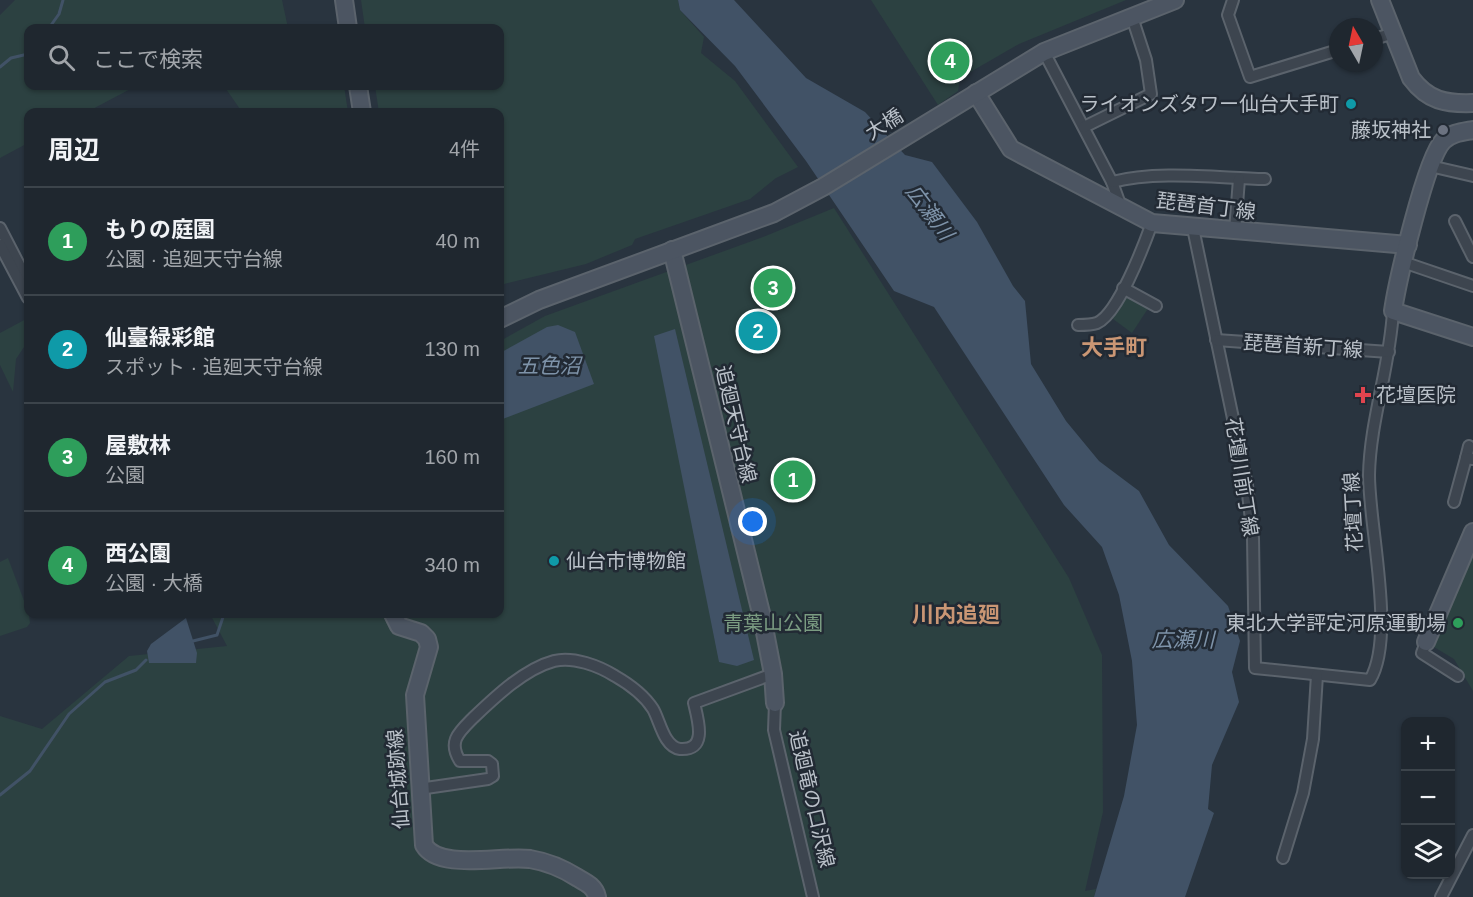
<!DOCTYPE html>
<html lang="ja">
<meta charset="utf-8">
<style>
body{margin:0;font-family:Helvetica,"Noto Sans JP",sans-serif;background:#272f37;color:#f1f3f6}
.controls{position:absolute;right:18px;bottom:18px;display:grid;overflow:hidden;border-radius:12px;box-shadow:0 2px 4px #0004}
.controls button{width:54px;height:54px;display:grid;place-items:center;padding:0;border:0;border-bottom:2px solid #3c444b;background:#1f272f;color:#f1f3f6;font:30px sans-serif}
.compass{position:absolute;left:1329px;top:18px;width:54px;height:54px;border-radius:50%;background:#1f272f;box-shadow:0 2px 4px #0004;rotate:351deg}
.you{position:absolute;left:753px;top:522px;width:21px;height:21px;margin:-15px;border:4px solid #fff;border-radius:50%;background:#1a73e8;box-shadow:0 0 0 9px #1a73e833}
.badge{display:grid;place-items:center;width:39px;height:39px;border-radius:50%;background:#9cbfed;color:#fff;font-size:20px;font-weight:700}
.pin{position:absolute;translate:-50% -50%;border:3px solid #fff;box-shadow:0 2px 6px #0006}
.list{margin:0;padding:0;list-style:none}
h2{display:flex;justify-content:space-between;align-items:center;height:78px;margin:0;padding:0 24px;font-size:26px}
h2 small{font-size:20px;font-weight:400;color:#a1a5aa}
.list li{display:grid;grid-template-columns:39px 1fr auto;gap:18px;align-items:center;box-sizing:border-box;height:108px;padding:0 24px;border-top:2px solid #3c444b}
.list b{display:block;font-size:22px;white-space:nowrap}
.list p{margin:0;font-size:20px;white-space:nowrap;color:#a1a5aa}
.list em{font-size:20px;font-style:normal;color:#a1a5aa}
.icon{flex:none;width:33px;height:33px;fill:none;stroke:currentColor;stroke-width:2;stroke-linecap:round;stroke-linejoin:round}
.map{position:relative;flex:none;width:1473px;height:897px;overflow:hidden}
.search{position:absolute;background:#1f272f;box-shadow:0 2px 4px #0004;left:24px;top:24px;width:480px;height:66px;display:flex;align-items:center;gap:15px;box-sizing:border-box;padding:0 21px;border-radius:12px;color:#a1a5aa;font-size:22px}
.panel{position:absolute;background:#1f272f;box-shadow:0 2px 4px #0004;left:24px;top:108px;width:480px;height:510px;border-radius:12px}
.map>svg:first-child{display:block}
.green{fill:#2c4141}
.water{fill:#415266}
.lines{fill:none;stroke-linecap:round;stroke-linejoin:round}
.stream{stroke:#415266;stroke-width:3}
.street-casing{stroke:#5b636c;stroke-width:14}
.secondary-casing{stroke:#5b636c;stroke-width:20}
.street{stroke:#3d454f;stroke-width:10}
.secondary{stroke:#4c5562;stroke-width:16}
.culture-dot{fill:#0f9aa8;stroke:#222a34;stroke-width:2}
.worship-dot{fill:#6b7280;stroke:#222a34;stroke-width:2}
.health-dot{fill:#e0444e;stroke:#222a34;stroke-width:2}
.leisure-dot{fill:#2e9e5b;stroke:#222a34;stroke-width:2}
.labels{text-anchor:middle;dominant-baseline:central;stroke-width:5;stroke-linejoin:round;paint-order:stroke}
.poi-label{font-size:20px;fill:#bac1c9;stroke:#222a34;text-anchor:end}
.street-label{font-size:20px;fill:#bac1c9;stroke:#222a34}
.park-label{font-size:20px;fill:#7b9c82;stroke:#222a34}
.water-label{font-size:21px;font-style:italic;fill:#7e93a9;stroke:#222a34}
.quarter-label{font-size:22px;font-weight:bold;fill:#ca9674;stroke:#222a34}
</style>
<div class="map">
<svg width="1473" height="897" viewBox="0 0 1473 897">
<rect width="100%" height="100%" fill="#29343f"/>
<g class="green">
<path d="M15,0H282L288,28H28V86H136L87,112H28V143L0,158V15Z"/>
<path d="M361,0H678L680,10L704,37L701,53L735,81L798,167L776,178L750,199L635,239L632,245L586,264L500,285V112H379L375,86H500V28H365Z"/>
<path d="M871,0H1126L1019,44L960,78L958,91L938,105Z"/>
<path d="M224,86H344L348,112H242Z"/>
<path d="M834,208L1069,578L1102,655L1103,812L1085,891L1096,889L1094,897H0V716L42,729L129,656L227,646L210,614H500V341L545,316L763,237Z"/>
<path d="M1125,293L1149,307L1132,333L1109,316Z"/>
<path d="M28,318V341L16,359L13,392L0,365V333Z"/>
<path d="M1473,549V691L1454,659L1434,647Z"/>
<path d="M8,558L29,614L30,623L27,627L0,636V562Z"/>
</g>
<g class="water">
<path d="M678,0H734L806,78L865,112L905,155L932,162L977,222L1013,286L1025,301L1031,364L1066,421L1099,461L1139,491L1169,545L1228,606L1240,641L1232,672L1239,702L1212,765L1208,809L1214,813L1185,897H1094L1124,796L1137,725L1132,661L1119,595L1102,547L1064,505L934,307L894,291L806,161L735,66L680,10Z"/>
<path d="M558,325L575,332L594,384L500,420V353L547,327Z"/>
<path d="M675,329L754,660L737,666L719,662L654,336Z"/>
<path d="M186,618L197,653L196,663H149L147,651L151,644Z"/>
</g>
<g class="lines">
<g class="stream">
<path d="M49,28L59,14L63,0"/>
<path d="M0,67L11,58L28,54"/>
<path d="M193,641L217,635L224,614"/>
<path d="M0,795L30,771L69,714L105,682L136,670L146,660"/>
</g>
<g class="street-casing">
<g id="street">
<path d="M1233,0L1228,15L1250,77L1338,50"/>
<path d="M1374,39L1394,33"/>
<path d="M1044,52L1112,182L1121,207"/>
<path d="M1084,127L1151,94L1146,60L1132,17"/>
<path d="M1430,166L1473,176"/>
<path d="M1112,182C1158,170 1218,178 1265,179"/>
<path d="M1455,221L1473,257"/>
<path d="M0,228L28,282"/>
<path d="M1193,228L1247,485L1253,538L1255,668L1370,680C1396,636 1369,528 1369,475C1370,420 1390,367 1393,311"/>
<path d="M1235,231L1239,179"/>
<path d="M0,245L28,298"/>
<path d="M1403,262L1473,286"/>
<path d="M1123,288L1156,306"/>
<path d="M1078,325C1083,325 1091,325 1097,323C1118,314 1144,245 1152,223"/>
<path d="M1216,340L1389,352"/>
<path d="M1466,458L1469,446"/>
<path d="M1454,502L1466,458L1473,459"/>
<path d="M1426,642L1422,653L1458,676"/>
<path d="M775,703L774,730L813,897"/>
<path d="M419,789L488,779L493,776L492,764L488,761H460C448,742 458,733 472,719C494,698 524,669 554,661C573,656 599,666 615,676C629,684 644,695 653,709C660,721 664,747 680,749C708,751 698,720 694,703L773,674"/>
<path d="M1283,858L1303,793L1313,739L1317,675"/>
<path d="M1441,897L1473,835"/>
</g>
</g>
<g class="secondary-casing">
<g id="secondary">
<path d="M344,0L348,28"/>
<path d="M1380,0L1411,78C1428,101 1446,104 1473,103"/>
<path d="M358,86L362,112"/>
<path d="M976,93L1011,149L1152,223L1408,245"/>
<path d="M1473,130C1462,132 1451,133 1443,141C1426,158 1397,283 1393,311L1473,337"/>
<path d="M672,250L762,617L773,674L775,703"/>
<path d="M500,319L539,300L774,213L823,187L1044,52L1175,0"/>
<path d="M393,614L399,626L421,633L427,639L429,647L415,695L424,845C439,871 502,855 530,859C548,862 564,869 578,878C587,883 595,887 597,897"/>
<path d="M1426,642L1473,532"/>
</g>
</g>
<use href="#street" class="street"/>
<use href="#secondary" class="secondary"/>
</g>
<g class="culture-dot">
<circle cx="1351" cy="104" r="6"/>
<circle cx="554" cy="561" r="6"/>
</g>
<circle class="worship-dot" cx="1443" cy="130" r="6"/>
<path class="health-dot" d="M1360 386h6v6h6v6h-6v6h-6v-6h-6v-6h6z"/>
<circle class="leisure-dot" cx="1458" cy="623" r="6"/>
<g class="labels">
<g class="poi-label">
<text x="1339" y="104">ライオンズタワー仙台大手町</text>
<text x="1431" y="130">藤坂神社</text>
<text x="1376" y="395" text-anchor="start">花壇医院</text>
<text x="566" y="561" text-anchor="start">仙台市博物館</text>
<text x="1446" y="623">東北大学評定河原運動場</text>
</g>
<g class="street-label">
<text transform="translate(884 124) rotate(-32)">大橋</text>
<text transform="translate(1206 206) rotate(7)">琵琶首丁線</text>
<text transform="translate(1303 346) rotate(4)">琵琶首新丁線</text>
<text transform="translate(736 424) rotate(77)">追廻天守台線</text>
<text transform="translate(1242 477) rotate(81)">花壇川前丁線</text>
<text transform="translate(1353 512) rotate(-93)">花壇丁線</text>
<text transform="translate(398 779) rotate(-94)">仙台城跡線</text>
<text transform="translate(812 799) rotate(77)">追廻竜の口沢線</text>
</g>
<g class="park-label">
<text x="773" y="623">青葉山公園</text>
</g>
<g class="water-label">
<text transform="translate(930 212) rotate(53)">広瀬川</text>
<text x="549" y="365">五色沼</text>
<text x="1183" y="639">広瀬川</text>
</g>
<g class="quarter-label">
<text x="1114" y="347">大手町</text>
<text x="956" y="614">川内追廻</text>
</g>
</g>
</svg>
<div class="controls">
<button>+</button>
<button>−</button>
<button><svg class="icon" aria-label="layers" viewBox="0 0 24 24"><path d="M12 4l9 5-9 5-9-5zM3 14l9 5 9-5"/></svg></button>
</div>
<svg class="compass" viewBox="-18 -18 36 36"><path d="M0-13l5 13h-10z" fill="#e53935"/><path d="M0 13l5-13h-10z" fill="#a1a5aa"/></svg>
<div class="you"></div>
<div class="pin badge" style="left:793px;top:480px;background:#2e9e5b">1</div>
<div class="pin badge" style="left:758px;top:331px;background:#0f9aa8">2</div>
<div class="pin badge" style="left:773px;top:288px;background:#2e9e5b">3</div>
<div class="pin badge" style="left:950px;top:61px;background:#2e9e5b">4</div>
<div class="search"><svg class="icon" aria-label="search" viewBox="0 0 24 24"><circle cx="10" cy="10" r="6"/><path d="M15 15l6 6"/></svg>ここで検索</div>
<section class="panel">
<h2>周辺<small>4件</small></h2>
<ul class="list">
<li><span class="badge" style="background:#2e9e5b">1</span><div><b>もりの庭園</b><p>公園 · 追廻天守台線</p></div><em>40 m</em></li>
<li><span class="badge" style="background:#0f9aa8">2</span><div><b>仙臺緑彩館</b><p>スポット · 追廻天守台線</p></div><em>130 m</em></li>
<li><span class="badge" style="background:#2e9e5b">3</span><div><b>屋敷林</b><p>公園</p></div><em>160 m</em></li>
<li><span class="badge" style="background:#2e9e5b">4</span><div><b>西公園</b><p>公園 · 大橋</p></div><em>340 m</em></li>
</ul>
</section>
</div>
